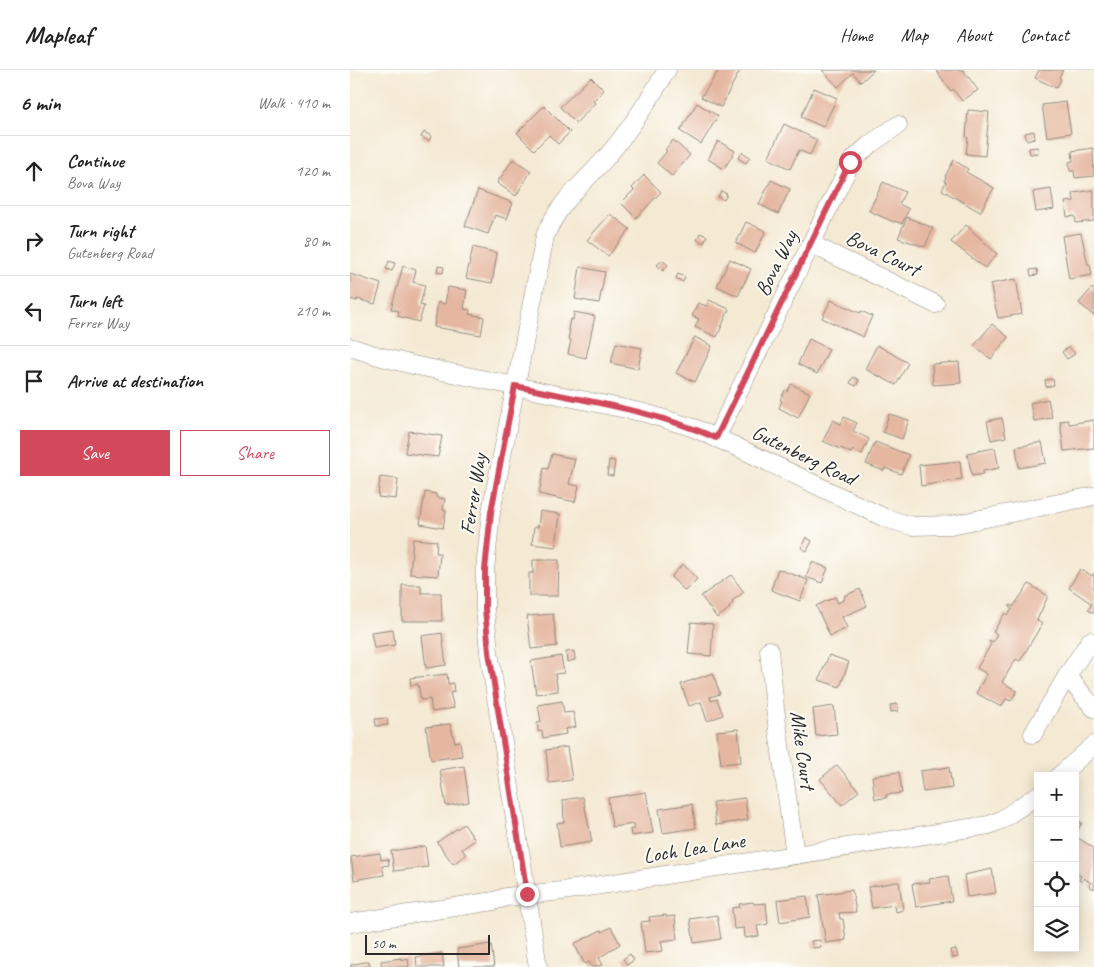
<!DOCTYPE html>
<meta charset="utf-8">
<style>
body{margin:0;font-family:Caveat,sans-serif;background:#f2f2f2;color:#222}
.controls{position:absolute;right:15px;bottom:15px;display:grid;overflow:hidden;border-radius:0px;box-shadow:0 2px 12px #0003}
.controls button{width:45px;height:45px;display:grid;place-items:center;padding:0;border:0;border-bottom:1px solid #e0e0e0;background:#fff;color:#222;font:25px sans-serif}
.scale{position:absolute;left:15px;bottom:12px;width:125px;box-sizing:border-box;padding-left:5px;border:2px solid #2b2b2b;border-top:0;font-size:14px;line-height:18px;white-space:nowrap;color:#2b2b2b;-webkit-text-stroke:4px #fdfcf7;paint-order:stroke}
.stop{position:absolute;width:15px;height:15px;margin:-11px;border:4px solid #d1495b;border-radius:50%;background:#fff}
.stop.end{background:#d1495b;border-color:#fff;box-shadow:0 1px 5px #0008}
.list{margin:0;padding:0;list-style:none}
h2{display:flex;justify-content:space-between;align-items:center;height:65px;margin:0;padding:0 20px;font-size:21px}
h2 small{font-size:16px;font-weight:400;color:#767676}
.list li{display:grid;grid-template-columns:32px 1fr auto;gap:15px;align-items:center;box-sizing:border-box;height:70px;padding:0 20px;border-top:1px solid #e0e0e0}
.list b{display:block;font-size:19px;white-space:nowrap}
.list p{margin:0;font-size:16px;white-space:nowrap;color:#767676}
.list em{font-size:16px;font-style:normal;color:#767676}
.actions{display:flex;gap:10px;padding:15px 20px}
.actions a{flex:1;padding:11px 0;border:1px solid #d1495b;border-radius:0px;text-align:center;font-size:18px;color:#d1495b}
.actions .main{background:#d1495b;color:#fff}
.icon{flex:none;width:28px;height:28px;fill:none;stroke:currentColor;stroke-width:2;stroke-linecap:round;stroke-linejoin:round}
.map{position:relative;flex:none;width:744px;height:897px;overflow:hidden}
header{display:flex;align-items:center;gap:30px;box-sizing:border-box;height:70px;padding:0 25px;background:#fff;border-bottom:1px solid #e0e0e0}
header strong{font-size:24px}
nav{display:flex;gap:28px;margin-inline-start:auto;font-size:18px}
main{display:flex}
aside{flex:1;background:#fff}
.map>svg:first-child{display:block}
.building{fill:#e5b7a1}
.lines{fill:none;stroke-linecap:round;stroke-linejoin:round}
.minor-casing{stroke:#908a7f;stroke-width:19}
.minor{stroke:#fff;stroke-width:18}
.route{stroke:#d1495b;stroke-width:6}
.labels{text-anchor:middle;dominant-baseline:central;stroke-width:4;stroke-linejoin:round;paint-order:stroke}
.street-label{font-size:21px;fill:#2b2b2b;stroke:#fdfcf7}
</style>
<header>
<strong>Mapleaf</strong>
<nav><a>Home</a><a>Map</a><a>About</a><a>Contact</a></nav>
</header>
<main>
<aside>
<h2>6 min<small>Walk · 410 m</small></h2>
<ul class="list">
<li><svg class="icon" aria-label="ahead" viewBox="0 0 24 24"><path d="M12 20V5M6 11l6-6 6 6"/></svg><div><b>Continue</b><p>Bova Way</p></div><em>120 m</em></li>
<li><svg class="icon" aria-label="right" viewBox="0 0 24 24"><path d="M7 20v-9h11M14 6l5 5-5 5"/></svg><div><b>Turn right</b><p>Gutenberg Road</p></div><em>80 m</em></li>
<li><svg class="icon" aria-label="left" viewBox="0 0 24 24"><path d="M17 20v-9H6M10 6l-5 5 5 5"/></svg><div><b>Turn left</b><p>Ferrer Way</p></div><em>210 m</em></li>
<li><svg class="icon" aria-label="arrive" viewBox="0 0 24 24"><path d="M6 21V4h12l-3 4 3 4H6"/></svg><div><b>Arrive at destination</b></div></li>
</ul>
<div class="actions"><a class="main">Save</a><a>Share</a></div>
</aside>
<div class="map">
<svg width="744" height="897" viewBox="0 0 744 897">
<rect width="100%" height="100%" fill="#fdfcf7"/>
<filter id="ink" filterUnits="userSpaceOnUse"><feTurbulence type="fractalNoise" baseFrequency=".02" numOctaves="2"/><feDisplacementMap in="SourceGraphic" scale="10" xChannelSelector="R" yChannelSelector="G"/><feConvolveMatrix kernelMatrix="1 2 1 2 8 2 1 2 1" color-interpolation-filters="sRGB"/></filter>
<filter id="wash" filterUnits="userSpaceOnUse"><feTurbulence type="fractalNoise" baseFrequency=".0096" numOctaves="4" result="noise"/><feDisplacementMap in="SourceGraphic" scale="20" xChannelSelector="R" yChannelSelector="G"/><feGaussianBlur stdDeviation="1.12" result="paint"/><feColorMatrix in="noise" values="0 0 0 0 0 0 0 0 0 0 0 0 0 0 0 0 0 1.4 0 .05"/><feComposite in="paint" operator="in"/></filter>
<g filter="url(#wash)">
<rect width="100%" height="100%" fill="#f4e9d3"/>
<g id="blocks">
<g class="building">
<path d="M369,0H390L371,37L351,27Z"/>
<path d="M472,0H524L511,12L503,3L488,17Z"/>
<path d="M586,0H613L628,20L612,31L603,19L601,21Z"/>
<path d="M689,0H713L709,7L711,9L706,18L685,8Z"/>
<path d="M241,7L254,20L243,31L245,33L226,53L210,37Z"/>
<path d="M464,18L487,28L473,57L451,47Z"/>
<path d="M716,32L721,63L697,67L692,35Z"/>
<path d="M347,33L368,46L351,74L330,61Z"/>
<path d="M194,36L220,62L208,74L199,65L184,80L167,63Z"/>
<path d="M618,40L639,42L635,86L616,84L618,68L616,67Z"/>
<path d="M434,54L467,70L460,85L449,80L440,99L418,88Z"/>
<path d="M684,61L685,68L676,70L675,63Z"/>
<path d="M74,62L81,66L79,71L71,67Z"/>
<path d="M323,70L340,85L322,106L307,93L317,81L315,80Z"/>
<path d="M368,71L385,81L374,99L358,89Z"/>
<path d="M687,77L688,83L680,84L679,78Z"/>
<path d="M743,78L744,106L725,108L724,101H720L719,92L723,91L722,81Z"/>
<path d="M392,82L400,87L396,93L388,88Z"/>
<path d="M163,89L181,101L166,126L147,113Z"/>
<path d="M604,90L618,99L616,102L644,118L630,142L592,120L596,112L594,111L596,107L595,106Z"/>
<path d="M294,105L311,122L286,148L271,133L284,120L282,118Z"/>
<path d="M421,110L440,119L428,144L409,134Z"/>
<path d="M533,112L555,122L549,134L559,139L552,154L545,151L544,152L519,141Z"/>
<path d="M701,119L704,139L686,142L683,122Z"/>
<path d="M128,120L163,133L157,149L145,145L138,164L115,156Z"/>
<path d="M744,120V151L726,153L725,146L717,147L715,132L724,131L723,123Z"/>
<path d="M371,121L377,124L374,130L368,127Z"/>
<path d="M260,144L280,159L258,186L237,170Z"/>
<path d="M557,147L583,158L575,177L548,168Z"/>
<path d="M396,152L416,161L405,183L386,173Z"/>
<path d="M616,155L647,184L635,198L601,172Z"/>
<path d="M350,163L357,166L354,173L347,170Z"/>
<path d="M731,163L738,195L740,194L742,205L719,209L712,166Z"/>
<path d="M123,177L147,183L142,213L116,208Z"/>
<path d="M380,189L401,199L388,226L367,216Z"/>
<path d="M312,190L318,195L313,201L307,195Z"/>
<path d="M39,191L45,193L42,201L36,199Z"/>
<path d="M53,196L66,200L63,212L75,215L70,235L74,236L69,252L48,246L49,241L41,239Z"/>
<path d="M88,196L94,197L93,203L87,202Z"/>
<path d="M230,197L255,202L249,233L225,229Z"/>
<path d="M687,199L688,205L681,206L680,200Z"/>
<path d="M0,204L31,214L25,234L7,229V231L0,229Z"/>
<path d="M328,204L335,207L333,212L326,208Z"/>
<path d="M666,209L672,244L648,248L640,214Z"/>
<path d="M98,217L117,220L114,239L120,240L119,244L134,247L131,265L84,257L88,232L95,234Z"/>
<path d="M742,218L744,220V246L729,233Z"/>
<path d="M359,230L379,239L367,267L345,257L349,249L342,246L348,233L357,236Z"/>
<path d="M481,230L510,243L511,241L522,246L513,267L472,248Z"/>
<path d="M224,242L245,246L236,288L218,284L221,270L218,269L220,260H218L220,249L223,250Z"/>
<path d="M642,254L658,267L641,289L624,276Z"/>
<path d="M345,267L362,276L345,312L326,303Z"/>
<path d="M459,269L479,279L467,304L448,294Z"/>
<path d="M266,273L292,278L288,299L261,293Z"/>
<path d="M527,275L558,293L546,315L515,299Z"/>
<path d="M719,277L725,284L717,289L712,282Z"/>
<path d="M609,292L611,313L583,315L582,294Z"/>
<path d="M503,307L509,310L506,316L500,313Z"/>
<path d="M703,309L704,315L696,317L695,310Z"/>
<path d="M441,314L460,323L448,348L429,338L432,331L430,330L435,320L437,322Z"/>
<path d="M698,329L702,348L684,351L680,333Z"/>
<path d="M539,344L559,350L552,369L533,362Z"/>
<path d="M494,347L507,353L503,361L519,369L512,384L503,380L501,383L491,378L490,379L473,371L483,350L491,354Z"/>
<path d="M652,348L656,367L641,370L637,351Z"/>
<path d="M718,350L719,354L744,350V378L714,381L710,351Z"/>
<path d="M59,361L92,366L88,387L55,383Z"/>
<path d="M525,372L559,385L551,404L535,398L534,401L516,394Z"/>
<path d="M692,372L696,393L669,398L666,377Z"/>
<path d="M645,378L649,398L633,401V404L622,406L617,383Z"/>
<path d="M202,384L225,389L219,414L229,416L225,432L189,424L194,398L198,399Z"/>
<path d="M259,390L265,391L263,406L257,405Z"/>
<path d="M610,391L612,409L571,416L569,395Z"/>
<path d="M30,407L48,409L46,429L28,427Z"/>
<path d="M75,422L86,424V427L95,429L93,440L96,441L93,458L70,454Z"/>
<path d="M190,441L210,444L206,477L182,474L184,457H188Z"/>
<path d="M456,467L462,471L457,481L451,478Z"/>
<path d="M63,469L87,471L86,483H90L88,506L60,504Z"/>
<path d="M183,490H209L208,526H179V503H183Z"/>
<path d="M462,492L478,498L472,513L456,507Z"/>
<path d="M333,494L347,509L335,521L321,507Z"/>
<path d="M428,499L458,510L450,531L421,520Z"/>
<path d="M730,499L742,506L744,503V543L738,540L742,534L719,518Z"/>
<path d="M381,505L394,522L382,531L383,533L379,536L380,538L367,548L351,526Z"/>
<path d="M679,514L698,526L687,550L692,554L670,591L666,589L652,612L667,621L661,631L656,629L651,637L626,623L637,604L627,598L641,574L639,572L640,570L643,572L647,564L643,562L655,543L658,545L662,539L659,537L660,535L663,537Z"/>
<path d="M52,515H71V523H91L92,551H52Z"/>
<path d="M510,519L517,536L492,547L497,558L480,566L466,536L485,527L488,533L495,529L494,526Z"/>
<path d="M203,544L207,576L181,579L177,546Z"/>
<path d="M341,552L363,554L361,586L338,584Z"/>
<path d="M43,559L45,575L24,578L21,562Z"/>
<path d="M92,563L96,595L76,598L72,566Z"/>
<path d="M224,581L225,590L217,592L216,582Z"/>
<path d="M479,585L499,592L490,617L469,610Z"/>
<path d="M211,586L214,603L205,604L208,621L186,624L181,591Z"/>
<path d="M363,603L370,624L360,627L361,631L367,629L373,645L357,651L351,632L339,636L331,614Z"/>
<path d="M97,604L98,614L103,613L104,622L100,623L104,638L82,642L80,629L71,630L68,614L61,616L60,608Z"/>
<path d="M212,631L214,643L223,642L226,657L215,659L216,664L193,668L192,661L188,662V658L187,653L191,652L188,635Z"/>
<path d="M547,634L548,641L541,642L540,635Z"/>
<path d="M484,636L487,664L466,666L463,639Z"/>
<path d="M37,648L38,655L26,656L25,649Z"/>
<path d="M100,654L105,672L110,671L112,686L81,690L76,657Z"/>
<path d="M388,659L391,692L371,694L367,661Z"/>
<path d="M217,677L222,710L199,713L196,680Z"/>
<path d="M487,695L509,721L492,735L470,709Z"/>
<path d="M114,696L119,732L96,736L90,700Z"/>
<path d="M599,697L602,718L573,722L570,701Z"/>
<path d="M549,702L552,723L536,725V728L525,729L522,706Z"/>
<path d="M296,722L303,763L281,766L280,759H284V754L262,757L258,728Z"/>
<path d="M233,727L242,772L210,777L207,753L214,752L213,730Z"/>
<path d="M395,728L398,750L366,755L363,732Z"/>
<path d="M342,734L346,758L313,763L309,739Z"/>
<path d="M725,749L732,753L725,764Z"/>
<path d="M114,754L125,770L112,779L116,785L103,794L87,772Z"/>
<path d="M725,766L744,778V819L739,816L741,813L734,808L732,812L729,810L731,806L725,802Z"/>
<path d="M75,776L78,797L44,801L41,781Z"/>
<path d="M30,783L31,790L38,789L39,795L32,796L34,805L4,810L1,787Z"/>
<path d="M642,799L646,823L617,827L614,805Z"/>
<path d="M598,806L602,831L566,837L562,814L580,812L579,809Z"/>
<path d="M546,812H549L553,840L546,842L545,835L522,838L518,817Z"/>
<path d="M502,820L506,842L489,843L490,849H493L496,870L476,873L468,825Z"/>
<path d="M457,826L460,847L430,852L427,830Z"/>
<path d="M403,832L404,834L416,833L418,854L407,856L409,866L395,868L394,858L384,859L382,838L390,837L389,834Z"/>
<path d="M316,845V847L325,846L327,869L311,871L313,881L295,883L291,852L300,851L299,847Z"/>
<path d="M367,845L371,869L344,873L340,849Z"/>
<path d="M261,857L270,874L249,888L253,895L242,897L239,892L235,894L224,874L251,860L252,862Z"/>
<path d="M470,870L471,877L463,878L461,871Z"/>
<path d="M141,874L144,897H109L107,879Z"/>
<path d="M606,879L608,887L602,888L600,880Z"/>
<path d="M92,883L94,897H67L66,887Z"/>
<path d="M280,884L284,890L277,895L273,889Z"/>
<path d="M51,888V890L58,888L59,897H32L31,891Z"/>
<path d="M19,891L20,897H0V895Z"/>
</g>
</g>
</g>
<g filter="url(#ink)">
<use href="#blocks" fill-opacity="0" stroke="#908a7f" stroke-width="1"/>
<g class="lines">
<g class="minor-casing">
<g id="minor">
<path d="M461,174L585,234"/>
<path d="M0,277L28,286L63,295L295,343L344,358L389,378L535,448L562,456L601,455L744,426"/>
<path d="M366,368L501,92L519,75L548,55"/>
<path d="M740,571L717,606L744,638"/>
<path d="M419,580L425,638L445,785"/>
<path d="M683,664L717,606"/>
<path d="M709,706L744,675"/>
<path d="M0,853L144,831L156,827L212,821L639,755L651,750L688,725"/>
<path d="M188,897L139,582L135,539V500L141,442L195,166C210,131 229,118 253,91C278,63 298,32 317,0"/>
</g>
</g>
<use href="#minor" class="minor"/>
</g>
</g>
<g class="lines" filter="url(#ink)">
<path class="route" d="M177,824L139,582L135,539V500L141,442L165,316C232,330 302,340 366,368L500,92"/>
</g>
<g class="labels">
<g class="street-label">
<text transform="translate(533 183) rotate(26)">Bova Court</text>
<text transform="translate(426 193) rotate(-64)">Bova Way</text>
<text transform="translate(454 385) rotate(26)">Gutenberg Road</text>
<text transform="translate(123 424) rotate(-81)">Ferrer Way</text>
<text transform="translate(453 680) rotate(82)">Mike Court</text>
<text transform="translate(344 778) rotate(-9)">Loch Lea Lane</text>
</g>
</g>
</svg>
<div class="controls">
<button>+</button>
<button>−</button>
<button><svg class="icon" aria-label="locate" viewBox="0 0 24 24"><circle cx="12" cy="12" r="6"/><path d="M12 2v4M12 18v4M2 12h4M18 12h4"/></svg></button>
<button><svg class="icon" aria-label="layers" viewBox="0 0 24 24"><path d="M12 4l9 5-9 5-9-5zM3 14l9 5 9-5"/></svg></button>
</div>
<div class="scale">50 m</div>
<div class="stop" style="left:500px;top:92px"></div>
<div class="stop end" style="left:177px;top:824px"></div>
</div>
</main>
